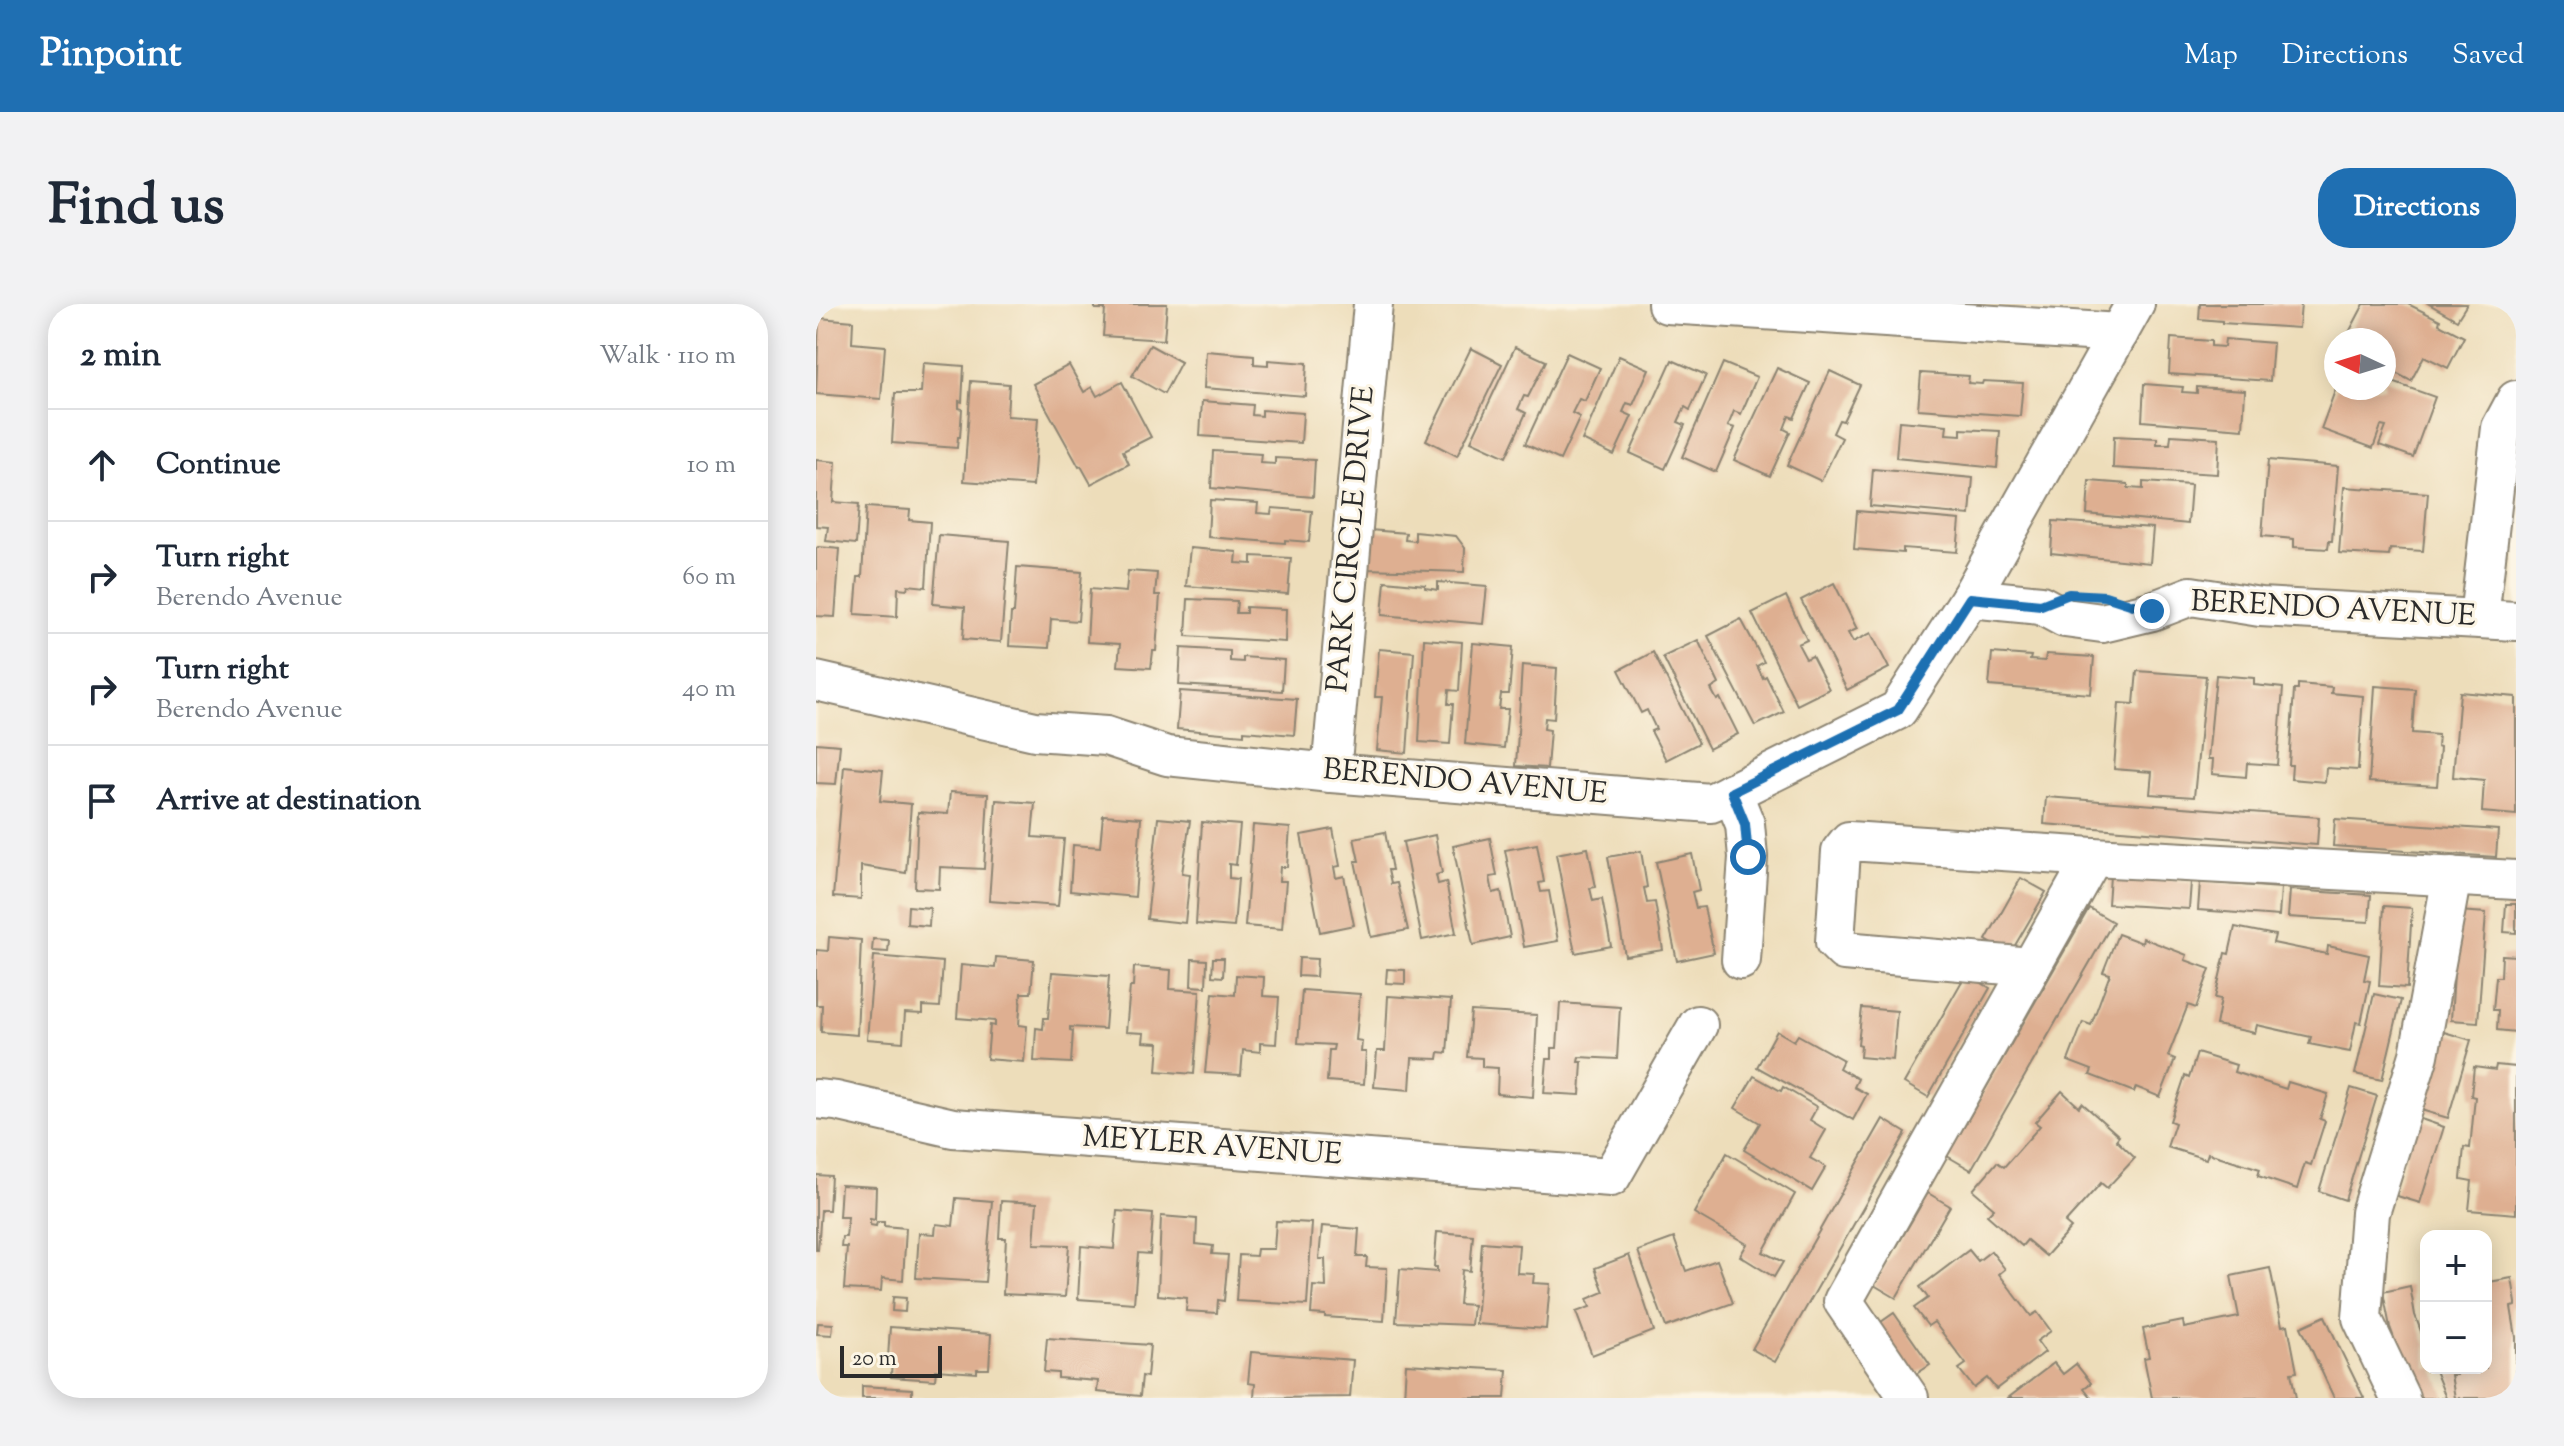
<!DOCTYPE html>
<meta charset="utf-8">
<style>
body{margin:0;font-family:"Sorts Mill Goudy",serif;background:#f2f2f3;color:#1f2937}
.controls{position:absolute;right:24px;bottom:24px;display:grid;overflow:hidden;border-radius:16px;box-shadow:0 4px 20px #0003}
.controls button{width:72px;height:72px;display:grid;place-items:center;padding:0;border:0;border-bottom:2px solid #e0e1e3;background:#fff;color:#1f2937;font:40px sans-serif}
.compass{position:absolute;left:1508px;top:24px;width:72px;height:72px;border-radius:50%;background:#fff;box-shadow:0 4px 20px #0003;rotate:274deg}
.scale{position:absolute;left:24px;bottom:20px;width:102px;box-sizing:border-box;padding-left:8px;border:4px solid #2b2b2b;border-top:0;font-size:22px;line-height:28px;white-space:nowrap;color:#2b2b2b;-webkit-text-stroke:6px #fcf5e5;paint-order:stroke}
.stop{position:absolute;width:24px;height:24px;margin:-18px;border:6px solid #1f6fb2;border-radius:50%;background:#fff}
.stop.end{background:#1f6fb2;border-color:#fff;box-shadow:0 2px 8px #0008}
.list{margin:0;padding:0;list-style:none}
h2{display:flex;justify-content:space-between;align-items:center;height:104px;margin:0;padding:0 32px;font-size:34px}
h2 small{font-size:26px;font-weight:400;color:#747a83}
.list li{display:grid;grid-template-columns:52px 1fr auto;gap:24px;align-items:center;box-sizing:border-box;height:112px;padding:0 32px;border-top:2px solid #e0e1e3}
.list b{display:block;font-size:30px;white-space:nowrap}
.list p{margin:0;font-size:26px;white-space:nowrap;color:#747a83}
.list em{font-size:26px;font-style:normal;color:#747a83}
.icon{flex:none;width:44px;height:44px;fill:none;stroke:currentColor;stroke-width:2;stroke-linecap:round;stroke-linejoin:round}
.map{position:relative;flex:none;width:1700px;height:1094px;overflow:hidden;border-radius:32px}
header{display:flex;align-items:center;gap:48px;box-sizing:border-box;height:112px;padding:0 40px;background:#1f6fb2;color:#fff}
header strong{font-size:38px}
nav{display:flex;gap:44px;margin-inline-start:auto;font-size:28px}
.intro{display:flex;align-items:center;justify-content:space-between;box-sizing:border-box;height:192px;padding:0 48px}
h1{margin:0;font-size:56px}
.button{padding:20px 36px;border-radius:32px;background:#1f6fb2;color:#fff;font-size:28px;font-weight:700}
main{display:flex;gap:48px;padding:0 48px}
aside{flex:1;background:#fff;border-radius:32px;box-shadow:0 4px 20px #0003}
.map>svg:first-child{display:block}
.building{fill:#deaf91}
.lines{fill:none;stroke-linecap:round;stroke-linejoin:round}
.minor-casing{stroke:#8c8472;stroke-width:42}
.minor{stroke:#fff;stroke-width:38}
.route{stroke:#1f6fb2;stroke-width:10}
.labels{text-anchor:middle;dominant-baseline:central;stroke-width:6;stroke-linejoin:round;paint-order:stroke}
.street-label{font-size:30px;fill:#2b2b2b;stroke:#fcf5e5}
</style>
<header>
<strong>Pinpoint</strong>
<nav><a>Map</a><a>Directions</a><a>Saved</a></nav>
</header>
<div class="intro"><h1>Find us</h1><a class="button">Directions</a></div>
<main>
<aside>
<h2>2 min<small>Walk · 110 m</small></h2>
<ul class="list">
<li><svg class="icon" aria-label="ahead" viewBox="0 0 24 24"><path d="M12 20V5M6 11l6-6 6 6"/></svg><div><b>Continue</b></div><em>10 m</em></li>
<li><svg class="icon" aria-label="right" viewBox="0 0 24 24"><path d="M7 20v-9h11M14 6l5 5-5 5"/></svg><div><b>Turn right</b><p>Berendo Avenue</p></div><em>60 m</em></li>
<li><svg class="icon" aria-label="right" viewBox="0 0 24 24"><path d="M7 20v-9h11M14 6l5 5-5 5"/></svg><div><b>Turn right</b><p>Berendo Avenue</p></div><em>40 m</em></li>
<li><svg class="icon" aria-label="arrive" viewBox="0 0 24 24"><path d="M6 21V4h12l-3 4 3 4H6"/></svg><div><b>Arrive at destination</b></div></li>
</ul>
</aside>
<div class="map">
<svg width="1700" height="1094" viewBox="0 0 1700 1094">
<rect width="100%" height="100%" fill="#fcf5e5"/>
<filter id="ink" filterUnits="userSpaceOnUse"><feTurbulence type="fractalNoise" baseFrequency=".0125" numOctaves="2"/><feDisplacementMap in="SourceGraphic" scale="16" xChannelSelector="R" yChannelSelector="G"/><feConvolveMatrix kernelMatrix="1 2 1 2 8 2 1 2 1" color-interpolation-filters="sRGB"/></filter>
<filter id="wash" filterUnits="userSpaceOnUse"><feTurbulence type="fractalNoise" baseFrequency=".006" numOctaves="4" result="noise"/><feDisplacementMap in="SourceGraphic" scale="32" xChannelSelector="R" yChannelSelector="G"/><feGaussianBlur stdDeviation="1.8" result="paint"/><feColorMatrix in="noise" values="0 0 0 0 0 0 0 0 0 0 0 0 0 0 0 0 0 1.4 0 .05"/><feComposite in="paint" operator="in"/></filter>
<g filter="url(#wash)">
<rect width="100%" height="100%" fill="#edddba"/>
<g id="blocks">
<g class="building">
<path d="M279,0H351L348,36L287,32L289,5H279Z"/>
<path d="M1384,0H1485L1483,24L1406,19V17L1383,15Z"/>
<path d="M1548,0H1592L1624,16L1623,20L1648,33L1632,64L1608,52L1595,77L1568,63V36H1529Z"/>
<path d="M1613,0H1651L1641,16Z"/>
<path d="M3,14L37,17L36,39L69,42L65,95L0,90Z"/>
<path d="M1355,34L1395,37V42L1408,43L1409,35L1457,39L1454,77L1353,70Z"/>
<path d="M334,41L365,58L348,90L316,72Z"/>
<path d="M699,43L730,57L712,93L708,92L702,105L710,109L690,153L655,137Z"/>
<path d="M655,44L686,60L641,152L610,136Z"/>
<path d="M390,47L438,51V60L452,61V56L491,59L489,92L388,84Z"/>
<path d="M751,49L784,64L769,97L763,95L756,109L764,113L744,156L709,140Z"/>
<path d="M803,52L833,65L817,101L811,99L807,108L816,112L798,151L766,136Z"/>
<path d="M856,56L890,71L874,106L869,103L862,118L869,121L849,165L814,149Z"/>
<path d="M107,59L148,62L146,98L143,97V104L146,105L144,133H142L141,144L76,139L79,89H105Z"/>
<path d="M907,59L941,73L925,110L918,107L912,122L919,124L900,168L866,153Z"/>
<path d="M253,61L268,88L276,83L281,92L306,78L335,133L307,147L313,160L275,180L265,162L263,163L217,80Z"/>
<path d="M961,64L994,79L978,114L973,112L968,125L974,128L954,172L918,156Z"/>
<path d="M1014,67L1044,81L1027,117L1023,116L1017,129L1026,134L1005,177L971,161Z"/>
<path d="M1105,69L1153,72L1152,79L1166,80L1167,77L1207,79L1204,112L1102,105Z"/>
<path d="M1568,75L1619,93L1597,153L1563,141L1570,123L1565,122L1557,144L1505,125L1520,84H1568Z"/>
<path d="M155,77L193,80L191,112L222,114L217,182L148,177Z"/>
<path d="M1328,80L1367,83L1366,88L1381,89V83L1429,86L1427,125L1326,117Z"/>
<path d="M386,97L437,101L436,111L446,112V106L487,109L485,139L384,132Z"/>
<path d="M1083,117L1131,121L1130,130L1145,131V125L1184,127L1181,164L1080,154Z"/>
<path d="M1355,131L1403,134L1401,170L1297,164L1298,132L1341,134V140H1354Z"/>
<path d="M397,147L445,150L444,159L459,160V154L499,156L497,193L395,184Z"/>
<path d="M0,156L20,158L17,198L43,200L40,240L10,237L12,223L0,222Z"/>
<path d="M1452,156L1522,162L1516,237H1513L1512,245L1478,243V235L1446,232Z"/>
<path d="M1057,165L1157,174L1154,211L1054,202Z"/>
<path d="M1273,177L1312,180V184L1327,185V178L1375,181L1372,220L1271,210Z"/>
<path d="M1528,183L1612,189L1607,247L1574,245L1573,252L1523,249Z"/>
<path d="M394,196L442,199L441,209L455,210L456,204L496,207L493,238L469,236V239L392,233Z"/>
<path d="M50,203L94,206L93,216L114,218L110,283L92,281L91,285L82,284L81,313L39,310L42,273H46Z"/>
<path d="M1041,207L1144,216L1141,248L1087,244V249L1038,245Z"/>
<path d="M1237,217L1337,224L1334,259L1235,249Z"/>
<path d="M553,226L590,229L589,236L599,237V228L640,232L649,244L648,268L550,265Z"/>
<path d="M123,231L193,237L185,338L147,335L149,303L117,300Z"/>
<path d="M2,243L24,245L19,313L0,312V245Z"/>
<path d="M374,244L421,248L420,259L436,260V252L475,254L472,290L370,282Z"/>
<path d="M201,263L266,268L262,317L235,315L233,344L193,342L195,309H198Z"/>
<path d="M312,267L341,269L339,291H344L340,347H337L335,364L302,362L304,340L271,338L274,285L310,288Z"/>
<path d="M569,277L609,281V284L622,286V278L671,282L667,320L566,311Z"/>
<path d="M1018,279L1041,325L1032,329L1037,338L1055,329L1073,364L1031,386L985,296Z"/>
<path d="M970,292L991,336L982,340L990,355L996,352L1013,385L981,401L936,309Z"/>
<path d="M372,295L421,297L420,309H430V303L470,305L469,338L370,332Z"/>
<path d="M925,315L948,358L941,362L947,374L950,372L968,408L939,422L892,332Z"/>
<path d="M608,335L646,338L643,387L633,386L632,400H637L634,440L603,438Z"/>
<path d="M882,336L903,380L895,385L901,396L904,394L922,430L893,445L847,353Z"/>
<path d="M657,339L697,343L693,390H685L683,405H692L688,444L649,440Z"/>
<path d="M365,344L414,347V357L427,358V353L468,356L466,387L363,381Z"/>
<path d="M563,345L598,348L591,449L561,446L566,393H559Z"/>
<path d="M837,348L883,439L850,456L835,427L840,425L831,406L825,409L803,366Z"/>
<path d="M1176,349L1215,352L1214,356L1229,357L1230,350L1278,353L1275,390L1173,382Z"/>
<path d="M706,361L741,364L738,415L729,414L728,425L734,426L731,464L700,462Z"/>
<path d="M1321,367L1390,372L1378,493L1334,490L1336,468L1298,465L1303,399L1318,400Z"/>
<path d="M1400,371L1438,374V381L1467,384L1461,461L1431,459L1430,473L1396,470L1397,455H1392Z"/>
<path d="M1482,380L1516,383L1515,389L1547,392L1542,466L1510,464L1509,478L1475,475L1476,461H1473L1478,386H1482Z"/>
<path d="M1559,382L1599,385L1596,429L1622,431L1621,442L1624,443L1621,482L1553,478Z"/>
<path d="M364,387L481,395L478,431L428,427V431L361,425Z"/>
<path d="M1644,388L1700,393V511L1666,508L1668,476L1637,473Z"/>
<path d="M0,439L24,441L20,480L0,479Z"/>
<path d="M28,462L67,466L64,497L95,500L90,569L45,562V595L17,593Z"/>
<path d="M134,488L172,490L168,565L124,563L123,585L99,584L102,508L132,510Z"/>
<path d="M1230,493L1503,513L1501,541L1228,520Z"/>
<path d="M180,496L219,499L216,533L248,535L242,602L173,597Z"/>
<path d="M287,511L325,514L319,593L254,587L257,541L284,543Z"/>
<path d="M342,514L374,517L366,569L374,570L369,619L331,615Z"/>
<path d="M1519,515L1682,526L1680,553L1517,542Z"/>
<path d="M386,518L424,521L420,561L413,560V574L422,575L418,623L380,620Z"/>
<path d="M437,521L474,524L471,563H464L463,577H470L466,625L429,622Z"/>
<path d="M517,525L524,562L518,563L520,574L528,572L538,621L504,628L485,531Z"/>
<path d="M569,528L576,566H572L575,580L581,579L592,626L555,633L539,557H543L538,534Z"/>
<path d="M619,531L626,569L620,571L622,580L630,578L640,629L606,636L587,538Z"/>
<path d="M674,534L681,572L674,573L677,589L685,587L694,633L657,641L637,542Z"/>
<path d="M721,540L728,578L723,579L725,588L733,587L742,637L708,643L689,546Z"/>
<path d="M772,544L780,583L774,584L777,597L786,595L795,642L759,649L740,550Z"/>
<path d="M825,547L831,583L828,584L831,599L839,598L847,646L809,652L792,553Z"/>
<path d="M876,550L883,586L876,588L880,604L888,603L898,649L861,657L840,558Z"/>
<path d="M1294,572L1375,578L1373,605L1292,600Z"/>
<path d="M1205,574L1230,588L1194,650L1170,636Z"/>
<path d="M1384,578L1465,584L1463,612L1382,606Z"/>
<path d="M1474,586L1555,591L1553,618L1472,613Z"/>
<path d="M1690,600H1700V629L1688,628Z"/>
<path d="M92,602L114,604L113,622L91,620Z"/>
<path d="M1568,602L1596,604L1591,684L1563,682Z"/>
<path d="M1273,604L1297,618L1155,866L1131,852Z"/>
<path d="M1642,607L1670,609L1662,718L1635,716Z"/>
<path d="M1419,623L1459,631L1457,639L1511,650L1512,642L1553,651L1548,676L1554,677L1545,719L1540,718L1534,748L1493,740L1495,733L1441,721L1439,729L1400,721L1405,695L1399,694L1409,649L1413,650Z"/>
<path d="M1302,630L1326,639L1327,634L1371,651L1369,656L1394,665L1380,704L1372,701L1352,752L1359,755L1344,793L1320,783L1318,788L1274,771L1276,766L1252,757L1267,718L1275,721L1294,670L1287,668Z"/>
<path d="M13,633L45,636L41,731L5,728L6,701H0V646L12,647Z"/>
<path d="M57,635L73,636L72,648L56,647Z"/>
<path d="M1686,651L1700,652V728L1681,726L1682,706H1677L1680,673H1685Z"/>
<path d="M58,652L127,658L124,703L107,702V710L89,709L87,738L51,735Z"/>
<path d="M180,653L218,656L215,689H205L203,721L211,722L208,758L171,755L174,721L179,722V717L141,714L145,661L179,664Z"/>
<path d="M397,654H408L407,673L396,672Z"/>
<path d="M483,654L501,655L500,673L482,672Z"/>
<path d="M376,655L391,656L390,683L375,682Z"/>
<path d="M318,663L355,666L354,685L384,687L378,770L341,767L343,739L327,738L328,729L310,728L314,683H317Z"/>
<path d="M571,665L589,666V680L570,679Z"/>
<path d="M236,668L293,672L289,725L254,723V726L257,727L255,759L218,757L220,724L227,725L228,714H232Z"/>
<path d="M1150,670L1174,684L1112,793L1088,779Z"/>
<path d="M420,671L448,673L447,692L463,693L460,740L444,739V748L427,746L425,771L389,769L397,689L419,691Z"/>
<path d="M486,686L544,690L540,736L546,737L545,748H550L548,780L511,777L513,746H517L518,741L482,739Z"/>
<path d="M1558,690L1585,696L1566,776L1539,770Z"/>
<path d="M572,692L635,696L631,749L623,748L622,755L596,754L594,786L558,783L561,747H569Z"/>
<path d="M744,699L804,703L801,755L763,753L762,758H766L764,791L728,789L731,755H736V744H741Z"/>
<path d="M1046,704L1081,707L1077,756L1044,753L1045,741L1042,740Z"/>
<path d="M655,707L721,711L717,793L681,790L682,764L666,763V754L651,753Z"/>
<path d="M961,727L978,737L982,731L1027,756L1023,764L1042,775L1038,783L1051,790L1037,816L941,763Z"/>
<path d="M1628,728L1655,736L1632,814L1605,806Z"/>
<path d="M1381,749L1420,761L1418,768L1470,785L1472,778L1512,790L1504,815L1509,817L1495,861L1489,859L1481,885L1442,872L1444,865L1392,849L1390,855L1351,843L1359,819L1354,817L1369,772L1373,774Z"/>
<path d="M1680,761L1700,763V910L1653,906L1656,877L1645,875L1648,843L1654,844L1659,793L1655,792L1658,763L1679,766Z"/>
<path d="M938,772L965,787L967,783L1001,803L994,816L1010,826L994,854L1010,863L996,887L928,846L944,819L919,804Z"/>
<path d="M1535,784L1561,792L1529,896L1503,887Z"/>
<path d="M1246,787L1263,803L1266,799L1303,832L1300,836L1319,854L1291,884L1285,879L1249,919L1255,924L1230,952L1211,936L1206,942L1171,911L1178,904L1157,886L1181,858L1188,863L1224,822L1219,818Z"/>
<path d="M1602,814L1628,823L1604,899L1578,891Z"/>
<path d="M1067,815L1090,829L959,1058L936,1045Z"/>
<path d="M911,849L979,890L947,948L967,958L958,973L924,952L931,940L878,909Z"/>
<path d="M0,871L15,872L13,906H5L2,946H0Z"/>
<path d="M25,881L60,883L59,916L54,915V921L60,922L61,918H68V922L90,924L87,976L66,974L65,987L28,985L31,943H25L26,933H30L32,913H23Z"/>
<path d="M1112,889L1134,902L1080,994L1058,981Z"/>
<path d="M140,894L176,897L169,978L100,974L103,929L119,930L120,920L137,922Z"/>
<path d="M185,897L221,899L218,940L253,941L249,993L187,990L190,934H183Z"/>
<path d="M301,907L337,910L334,950L322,949L318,999L262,995L265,942L298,945Z"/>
<path d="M345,912L381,915L380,940L397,942L396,950L412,951L408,997L402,996L401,1009L370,1007L371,994L342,991Z"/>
<path d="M460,917L496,919L491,1001L420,997L423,951L440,952L441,945H458Z"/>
<path d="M506,922L543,925L541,953H551L550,963L571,964L568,1017L509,1013V1011L495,1010L497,982L510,983L509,955H503Z"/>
<path d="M621,928L657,931L654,967L646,966L643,1000L657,1001L655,1021L580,1018L584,965L621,968V963H618Z"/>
<path d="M858,934L870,967L901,956L917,999L850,1023L822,947Z"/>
<path d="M666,938L703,941L701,969L718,970L717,979L734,980L730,1025L660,1020Z"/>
<path d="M1153,946L1162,957L1175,947L1189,965L1183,970L1215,1012L1221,1008L1235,1027L1221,1037L1229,1048L1180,1085L1171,1074L1158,1084L1143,1065L1150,1060L1118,1018L1112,1022L1098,1004L1112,994L1104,983Z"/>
<path d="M813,951L838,1027L776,1051L760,1008L774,1003L771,995L788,988L779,964Z"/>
<path d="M1454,964L1466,1022L1472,1021L1481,1068L1475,1069L1480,1094H1336L1328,1054L1333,1053L1327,1025L1367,1017L1368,1024L1423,1013L1415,972Z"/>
<path d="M1673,973V978L1696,974L1700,999V1002L1695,1003L1700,1033V1090L1693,1091L1694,1094H1639L1635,1071H1640L1639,1064H1670V974Z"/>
<path d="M1594,982L1599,1011L1610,1041V1064H1618L1630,1094H1600L1574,1023L1567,988Z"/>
<path d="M77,993L90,994L89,1008L76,1007Z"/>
<path d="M1078,1009L1114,1061L1091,1076L1055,1025Z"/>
<path d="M1509,1012L1526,1049L1548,1094H1518L1485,1023Z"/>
<path d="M2,1019L17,1020L16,1031L1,1030Z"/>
<path d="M74,1023L175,1030L173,1065H161V1069L120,1066L119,1076L75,1073L76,1054H72Z"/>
<path d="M231,1034L334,1041L331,1073L326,1072L324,1092L281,1088L282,1077L242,1074V1069L228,1068Z"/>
<path d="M435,1048L537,1056L534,1093L438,1094L439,1080L432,1079Z"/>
<path d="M1238,1059L1247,1070L1260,1060L1275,1079L1268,1084L1276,1094H1192Z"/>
<path d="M590,1060L691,1066L689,1094H588Z"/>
<path d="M46,1082L96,1085V1094H46Z"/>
</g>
</g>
</g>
<g filter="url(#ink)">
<use href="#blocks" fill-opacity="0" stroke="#8c8472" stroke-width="2"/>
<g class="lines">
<g class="minor-casing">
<g id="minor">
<path d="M851,0L1303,29"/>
<path d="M1154,294L1319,0"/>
<path d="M1663,314L1685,124L1700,96"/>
<path d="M0,377L219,427L290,432L351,452L515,469L895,499L1082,406L1154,294L1225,301L1249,314L1286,319L1336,307L1375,292L1444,303L1700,317"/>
<path d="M515,469L557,0"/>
<path d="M916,488L929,520L932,553L925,656"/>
<path d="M1215,663L1028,647L1019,638L1025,547L1033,537L1277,553"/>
<path d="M0,795L20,797L137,824L795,873L882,721"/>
<path d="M1093,1094L1027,997L1277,553L1700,576"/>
<path d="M1584,1094L1546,1014L1554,909L1603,751L1636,572"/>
</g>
</g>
<use href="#minor" class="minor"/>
</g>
</g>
<g class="lines" filter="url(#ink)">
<path class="route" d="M932,553L929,520L916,488L1082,406L1154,294L1225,301L1253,290L1289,292L1336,307"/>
</g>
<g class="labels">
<g class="street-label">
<text transform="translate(536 235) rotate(-85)">PARK CIRCLE DRIVE</text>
<text transform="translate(1517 306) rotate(3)">BERENDO AVENUE</text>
<text transform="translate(649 479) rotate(5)">BERENDO AVENUE</text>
<text transform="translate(396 843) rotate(4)">MEYLER AVENUE</text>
</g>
</g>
</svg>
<div class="controls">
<button>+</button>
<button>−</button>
</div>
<svg class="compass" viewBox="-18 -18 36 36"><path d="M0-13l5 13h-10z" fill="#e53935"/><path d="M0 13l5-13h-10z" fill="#747a83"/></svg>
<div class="scale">20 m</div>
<div class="stop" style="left:932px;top:553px"></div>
<div class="stop end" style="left:1336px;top:307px"></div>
</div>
</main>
